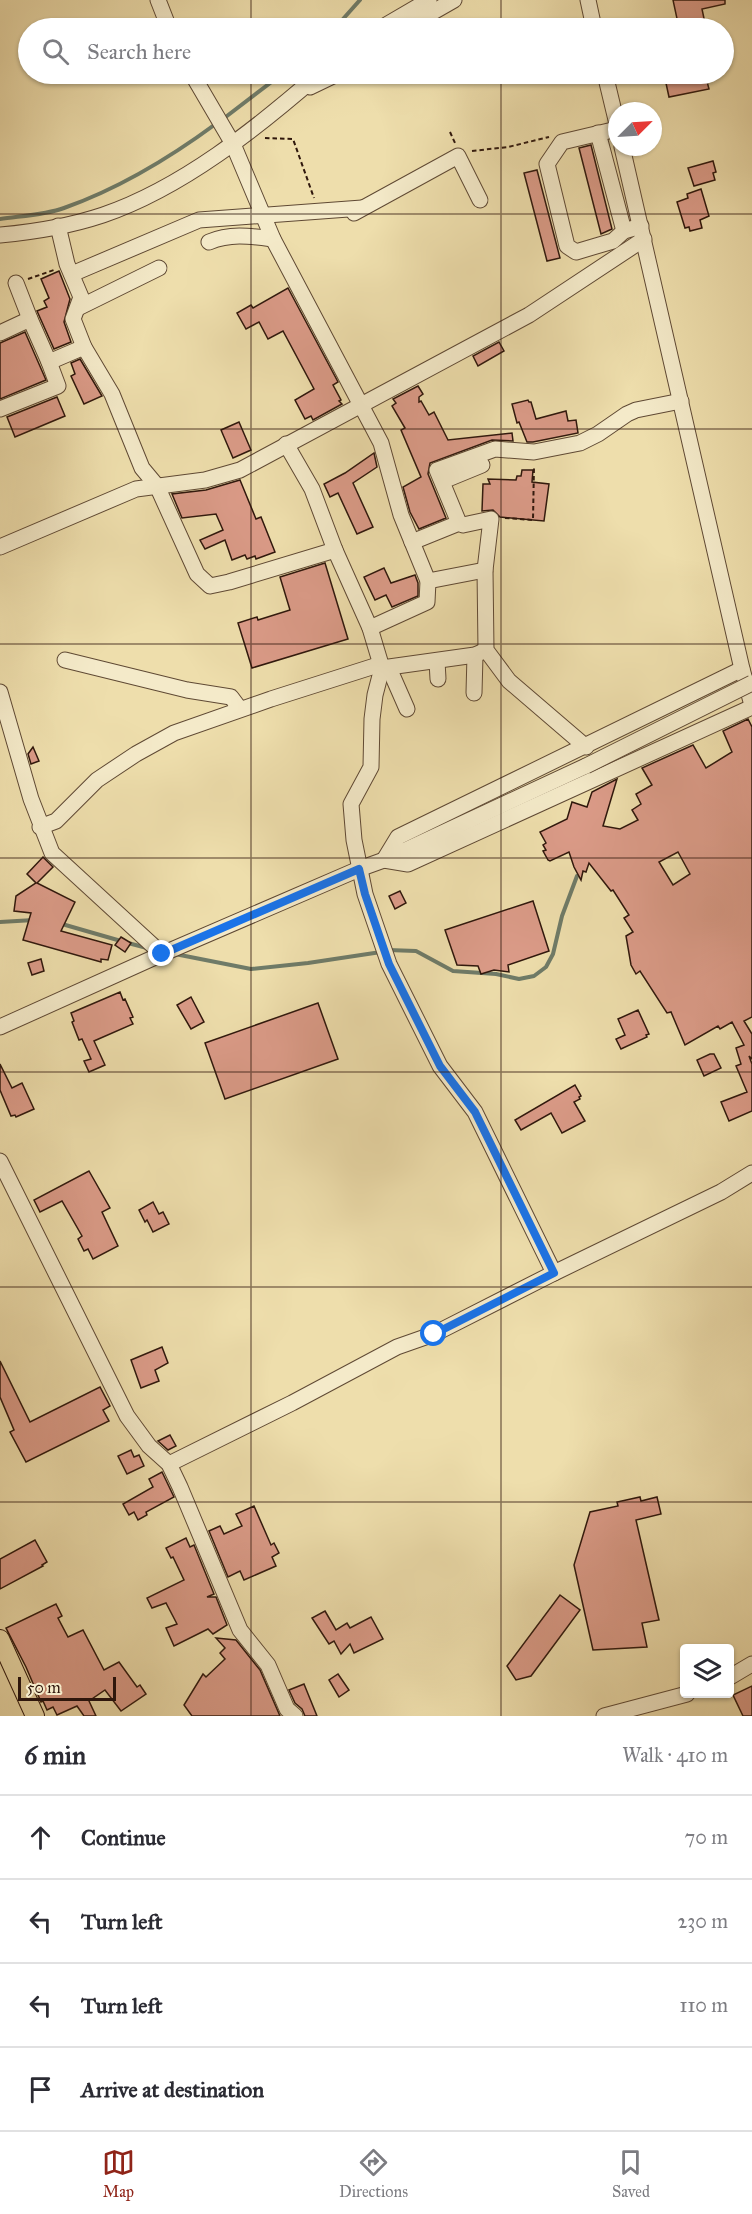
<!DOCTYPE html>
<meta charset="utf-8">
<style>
body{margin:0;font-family:"IM FELL Great Primer",serif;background:#f2f2f3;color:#2b2b33}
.controls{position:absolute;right:18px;bottom:18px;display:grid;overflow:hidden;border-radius:6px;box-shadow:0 2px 4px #0004}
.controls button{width:54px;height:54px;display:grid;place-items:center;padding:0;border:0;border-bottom:2px solid #e1e1e2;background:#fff;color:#2b2b33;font:30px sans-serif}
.compass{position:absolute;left:608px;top:102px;width:54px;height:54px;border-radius:50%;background:#fff;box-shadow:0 2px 4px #0004;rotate:66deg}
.scale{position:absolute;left:18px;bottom:15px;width:98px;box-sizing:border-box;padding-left:6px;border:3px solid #2f170c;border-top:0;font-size:16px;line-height:21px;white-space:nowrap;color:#2f170c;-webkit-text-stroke:4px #f4eac9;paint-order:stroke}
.stop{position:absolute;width:18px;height:18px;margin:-14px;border:4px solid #1a73e8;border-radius:50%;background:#fff}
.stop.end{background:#1a73e8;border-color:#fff;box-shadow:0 2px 6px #0008}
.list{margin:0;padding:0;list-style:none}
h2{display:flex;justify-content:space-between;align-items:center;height:78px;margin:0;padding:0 24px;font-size:26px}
h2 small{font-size:20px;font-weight:400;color:#7c7c81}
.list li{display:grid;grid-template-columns:39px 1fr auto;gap:18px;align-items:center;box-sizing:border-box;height:84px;padding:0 24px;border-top:2px solid #e1e1e2}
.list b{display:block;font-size:22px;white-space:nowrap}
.list em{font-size:20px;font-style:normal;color:#7c7c81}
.icon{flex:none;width:33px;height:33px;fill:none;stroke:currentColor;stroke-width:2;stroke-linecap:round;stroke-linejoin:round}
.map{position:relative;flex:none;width:752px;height:1716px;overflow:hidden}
.search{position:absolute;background:#fff;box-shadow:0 2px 4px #0004;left:18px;right:18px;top:18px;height:66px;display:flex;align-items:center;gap:15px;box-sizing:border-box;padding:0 21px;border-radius:33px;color:#7c7c81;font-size:22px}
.sheet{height:414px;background:#fff}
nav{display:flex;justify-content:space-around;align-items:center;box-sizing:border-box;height:84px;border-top:2px solid #e1e1e2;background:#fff;font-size:16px;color:#7c7c81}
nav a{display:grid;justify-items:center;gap:3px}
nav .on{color:#8f2418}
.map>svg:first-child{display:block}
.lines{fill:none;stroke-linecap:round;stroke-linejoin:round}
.stream{stroke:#6f7b68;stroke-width:4}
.building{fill:#db9b88;stroke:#2f170c;stroke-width:1.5;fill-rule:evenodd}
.minor-casing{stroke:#5f4934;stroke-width:17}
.major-casing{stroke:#2f170c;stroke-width:20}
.path{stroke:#2f170c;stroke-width:2;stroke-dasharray:4.5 3;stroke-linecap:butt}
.minor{stroke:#f4eac9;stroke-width:15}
.major{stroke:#eedeac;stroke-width:18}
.minor-bridge-casing{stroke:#5f4934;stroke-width:17;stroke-linecap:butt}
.minor-bridge{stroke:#f4eac9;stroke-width:15}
.route{stroke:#1a73e8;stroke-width:8}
.grid{fill:none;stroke:#2f170c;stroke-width:1.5;stroke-opacity:0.55}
</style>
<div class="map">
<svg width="752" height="1716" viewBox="0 0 752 1716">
<rect width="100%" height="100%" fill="#eedeac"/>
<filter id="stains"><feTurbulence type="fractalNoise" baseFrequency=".00333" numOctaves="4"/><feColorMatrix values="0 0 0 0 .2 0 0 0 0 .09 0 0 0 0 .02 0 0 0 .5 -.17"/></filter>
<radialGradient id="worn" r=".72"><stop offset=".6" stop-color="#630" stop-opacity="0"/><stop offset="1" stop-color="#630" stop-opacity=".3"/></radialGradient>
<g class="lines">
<g class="stream">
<path d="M335,28L360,0"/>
<path d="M223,119L282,74"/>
<path d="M0,219C20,216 45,215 64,208C118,189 171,157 217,123"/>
<path d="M0,922L34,920"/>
<path d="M62,924L121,941"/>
<path d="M128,943L147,948"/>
<path d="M388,950L416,951L453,971L496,974L519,979L534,976L546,967L553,954L562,916L577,876"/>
<path d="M175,954L251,969L308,963L381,952"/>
</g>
</g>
<g class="building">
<path d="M673,0H725V4L702,9L706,28H679Z"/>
<path d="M664,74H705L709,89L669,97Z"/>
<path d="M591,145L612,229L601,234L579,148Z"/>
<path d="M713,161L716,172L713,173L715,180L694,186L688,168Z"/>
<path d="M537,170L560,258L547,261L524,173Z"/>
<path d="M701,189L709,216L700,220L702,228L690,231L689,227L685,228L677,202L688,198L687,194Z"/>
<path d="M59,271L70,299L64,322L71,342L54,349L37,311L47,307L44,301L49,298L41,279Z"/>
<path d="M288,288L338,382L333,385L341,400L339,401L342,404L313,420L311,416L305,419L295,400L314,389L283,331L268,339L259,322L246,329L237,313L251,305L253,308Z"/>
<path d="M25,332L46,380L0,399V343Z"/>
<path d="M499,342L504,351L478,366L473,356Z"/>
<path d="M80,359L102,396L84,404L71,376L75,374L71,363Z"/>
<path d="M418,386L423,394L419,397V402L421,401L429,415L434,412L448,440L512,433L513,441L492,440L430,463L428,474L446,518L419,529L410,512L403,487L421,477L401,430L405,428L392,406L396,403L393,399Z"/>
<path d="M57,397L65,416L15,437L7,417Z"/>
<path d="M528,400L529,402H531L536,419L566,411L568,421L576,420L578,433L533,442H527L519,422L517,423L512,404Z"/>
<path d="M239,422L251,450L233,458L221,430Z"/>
<path d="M374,453L377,467L353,483L373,527L357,534L338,493L330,497L324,484L345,473Z"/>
<path d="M522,470H533L532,482L549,484L544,521L500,517L493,510L482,511L483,484H490L488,479L516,480L517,476H521Z"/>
<path d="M240,480L256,519L261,517L275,552L256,559L255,556L247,559L245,555L232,560L225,540L205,549L200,540L223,530L216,514L182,518L172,494L206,490Z"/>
<path d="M325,563L348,639L252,668L238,623L257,617L258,620L290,610L280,577Z"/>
<path d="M384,568L391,583L415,575L418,583V596L392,607L386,595L375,600L364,577Z"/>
<path d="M748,719L752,727V1017L744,1021L752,1034V1059L749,1056L752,1064V1111L729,1121L721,1102L747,1092L736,1066L741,1064L736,1048L744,1045L732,1022L720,1029L718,1026L685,1045L671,1012L667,1013L640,971L636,974L631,965L626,936L633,932L624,918L629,915L613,890L611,891L589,863L586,872L583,871L581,880L574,867L569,852L550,861L548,860L543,851L546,850L543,845L546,843L540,832L567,819L572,802L587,807L592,792L617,779L603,826L620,829L638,820L632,810L641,804L636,794L652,785L642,768L693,745L706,768L732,752L723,731ZM678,852L690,874L673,885L659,862Z"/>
<path d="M33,747L39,761L31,764L28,754Z"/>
<path d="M43,857L53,867L37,883L75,902L61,931L112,945L108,960L101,959V962L23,940L31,913L14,911L16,896L36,883L27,874Z"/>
<path d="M400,891L406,903L395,909L389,896Z"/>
<path d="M533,901L549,951L508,965L509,972L494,970L481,974L478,966L457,965L445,930Z"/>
<path d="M121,937L131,943L125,952L115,945Z"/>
<path d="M41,959L44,971L32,975L28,963Z"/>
<path d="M120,992L123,1000L125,999L133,1017L130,1018L133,1024L94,1041L105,1065L89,1072L84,1061L91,1059L82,1039L79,1040L72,1022L74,1021L71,1013Z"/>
<path d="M191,997L204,1022L191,1029L177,1005Z"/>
<path d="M318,1003L338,1059L225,1099L205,1043Z"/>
<path d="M638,1010L649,1034L646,1035L647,1037L621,1049L616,1039L625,1035L618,1019Z"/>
<path d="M710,1054H714L721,1068L704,1076L697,1060Z"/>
<path d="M0,1064L12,1088L22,1083L34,1109L16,1117L15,1115L11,1116L0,1090Z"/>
<path d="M575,1085L581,1096L579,1097L580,1099L574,1102L585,1121L562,1133L551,1113L521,1130L515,1120Z"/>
<path d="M89,1171L110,1208L102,1212L118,1246L93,1259L88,1249L84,1251L78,1239L82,1236L62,1201L40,1212L34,1200Z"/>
<path d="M153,1202L159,1214L163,1212L169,1224L153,1232L147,1220L145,1222L139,1210Z"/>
<path d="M162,1347L168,1363L155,1370L159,1381L141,1388L131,1360Z"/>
<path d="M0,1361L30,1422L100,1387L110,1406L103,1410L109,1421L26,1462L10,1432L14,1430L0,1397Z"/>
<path d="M170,1435L176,1446L168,1450L158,1441Z"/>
<path d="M131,1450L134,1457L139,1455L144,1466L127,1474L118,1456Z"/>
<path d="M162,1472L174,1497L146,1512L147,1515L138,1520L134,1512L129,1515L123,1504L153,1487L149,1479Z"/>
<path d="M640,1497L641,1501L657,1497L661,1514L636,1520L659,1620L642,1623L647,1647L593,1650L574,1565L590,1512L618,1506L617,1502Z"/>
<path d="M254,1506L271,1545L274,1543L279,1553L272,1557L276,1566L244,1580L240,1571L228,1577L209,1531L220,1526L224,1534L242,1526L236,1514Z"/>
<path d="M186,1538L190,1547L194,1545L214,1594L207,1597H216L227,1625L213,1634L208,1629L174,1646L166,1628L177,1624L166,1603L152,1608L147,1598L184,1580L173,1557L171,1558L166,1548Z"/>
<path d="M35,1540L47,1562L42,1565L43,1566L0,1589V1559Z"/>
<path d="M560,1595L580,1610L531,1676L516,1680L507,1666Z"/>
<path d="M56,1604L62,1616L58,1618L68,1637L83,1630L104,1670L119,1662L137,1687L140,1685L146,1694L121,1711L105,1690L89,1701L96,1716H84L77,1706L57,1715L53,1707L47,1710L43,1701L41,1702L26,1667L6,1628Z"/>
<path d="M325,1611L336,1630L347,1623L350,1628L371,1617L383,1639L354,1653L350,1644L341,1654L334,1641L329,1644L312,1618Z"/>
<path d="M216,1638L236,1640L260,1670L280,1716H192L184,1705L203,1674L206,1677L225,1659L220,1653L225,1648Z"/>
<path d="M338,1674L349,1690L339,1697L329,1680Z"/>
<path d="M304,1684L317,1716H305L302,1709L295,1703L289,1690Z"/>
<path d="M752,1686V1716H743L733,1695Z"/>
</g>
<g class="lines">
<g class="minor-casing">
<g id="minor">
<path d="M158,0L169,28"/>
<path d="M588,0L594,28"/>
<path d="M381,28L429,0"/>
<path d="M405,28L454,0"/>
<path d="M192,74L233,144L273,239L381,443L401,515L428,581L427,602L370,628"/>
<path d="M605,74L617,124"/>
<path d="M310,87L337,74"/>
<path d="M617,129L562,142L547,164L567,246L576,252L613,241L624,231L641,226"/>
<path d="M598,133L624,231"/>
<path d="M622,147L742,669L752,705"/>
<path d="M354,213L458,156L480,200"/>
<path d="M58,226L67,264L81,297L73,319L84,347L112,394L142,468L157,486L197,574L210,586L229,582L335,550"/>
<path d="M0,235C34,232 70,226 103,215C182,188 257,128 319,74"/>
<path d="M209,242C230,233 250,236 273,239"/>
<path d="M72,274L199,220L362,208"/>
<path d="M16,283L30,319"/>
<path d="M78,308L159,268"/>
<path d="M0,333L30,319L49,362L84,347"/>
<path d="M0,409L58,386L49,362"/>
<path d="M286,444L312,489L335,550L370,628L382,668L375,695L372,719L371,767L351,804L354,840L365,894L389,964L440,1066L475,1112L554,1273L721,1192L752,1173"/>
<path d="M443,481L482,465"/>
<path d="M459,523L463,525L491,519L485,570L486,650L509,681L586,747"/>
<path d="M412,542L459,523L437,470L495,449L534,452L580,443L598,434L627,414L636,410L681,401"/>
<path d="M0,547L136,489L205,480L240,470L529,315L644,239"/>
<path d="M428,581L485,570"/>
<path d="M65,660L187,690L231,697L240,709"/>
<path d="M437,661L438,679"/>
<path d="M382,668L475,655L486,650"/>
<path d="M389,668L407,709"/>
<path d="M742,669L398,837L384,860L408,864L752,707"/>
<path d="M0,692L31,799L52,853L162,954"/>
<path d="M474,693L475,655"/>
<path d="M40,827L56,821L97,780L136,754L174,733L271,699L381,664"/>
<path d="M0,1027L162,954L359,869L384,860L586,766"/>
<path d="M0,1161L127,1416L149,1446L169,1464L180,1487L240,1630L268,1665L287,1709L295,1716"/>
<path d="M169,1464L292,1403L397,1347L434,1334L554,1273"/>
<path d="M730,1677L752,1664"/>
<path d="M604,1716L687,1694"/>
</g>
</g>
<g class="major-casing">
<path id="major" d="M0,1639L35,1716"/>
</g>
<g class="path">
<path d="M450,132L455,143"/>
<path d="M265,138L293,139L314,198"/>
<path d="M472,151L508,147L549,137"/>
<path d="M28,279L54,270"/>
<path d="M505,518L533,520L534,466"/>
</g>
<use href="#minor" class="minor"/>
<use href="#major" class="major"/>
<g class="minor-bridge-casing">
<path id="minor-bridge" d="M586,766L752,683"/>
</g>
<use href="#minor-bridge" class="minor-bridge"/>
</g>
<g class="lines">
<path class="route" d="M162,954L359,869L365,894L389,964L440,1066L475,1112L554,1273L434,1334"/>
</g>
<path class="grid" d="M251,0V28M501,0V28M251,74V1716M501,74V1716M0,214H752M0,429H752M0,644H752M0,858H752M0,1072H752M0,1287H752M0,1502H752"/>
<rect width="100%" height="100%" filter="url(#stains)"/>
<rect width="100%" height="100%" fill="url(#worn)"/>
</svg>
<div class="controls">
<button><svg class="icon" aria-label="layers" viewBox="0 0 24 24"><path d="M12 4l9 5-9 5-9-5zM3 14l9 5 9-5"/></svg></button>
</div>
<svg class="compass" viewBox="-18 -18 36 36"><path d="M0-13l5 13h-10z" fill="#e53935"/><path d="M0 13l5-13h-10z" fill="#7c7c81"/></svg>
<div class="scale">50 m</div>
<div class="stop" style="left:434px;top:1334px"></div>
<div class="stop end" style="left:162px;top:954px"></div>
<div class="search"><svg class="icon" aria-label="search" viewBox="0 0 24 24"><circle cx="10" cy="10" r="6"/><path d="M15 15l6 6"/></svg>Search here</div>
</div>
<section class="sheet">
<h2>6 min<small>Walk · 410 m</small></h2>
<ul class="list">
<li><svg class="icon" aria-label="ahead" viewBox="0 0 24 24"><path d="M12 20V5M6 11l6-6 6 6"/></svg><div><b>Continue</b></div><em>70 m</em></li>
<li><svg class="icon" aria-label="left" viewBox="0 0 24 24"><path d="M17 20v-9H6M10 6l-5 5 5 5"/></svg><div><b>Turn left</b></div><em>230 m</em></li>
<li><svg class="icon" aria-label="left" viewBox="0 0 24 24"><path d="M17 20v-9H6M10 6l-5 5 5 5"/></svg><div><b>Turn left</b></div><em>110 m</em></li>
<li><svg class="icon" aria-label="arrive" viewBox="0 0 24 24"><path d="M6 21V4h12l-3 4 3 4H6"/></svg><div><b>Arrive at destination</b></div></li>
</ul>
</section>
<nav>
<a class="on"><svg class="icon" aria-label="map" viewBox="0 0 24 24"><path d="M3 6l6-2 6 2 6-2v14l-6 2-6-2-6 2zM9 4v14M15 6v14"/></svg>Map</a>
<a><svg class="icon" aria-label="directions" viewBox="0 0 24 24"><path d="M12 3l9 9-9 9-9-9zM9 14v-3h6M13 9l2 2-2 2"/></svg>Directions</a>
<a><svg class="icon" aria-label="saved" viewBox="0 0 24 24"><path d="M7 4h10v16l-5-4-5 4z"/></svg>Saved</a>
</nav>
